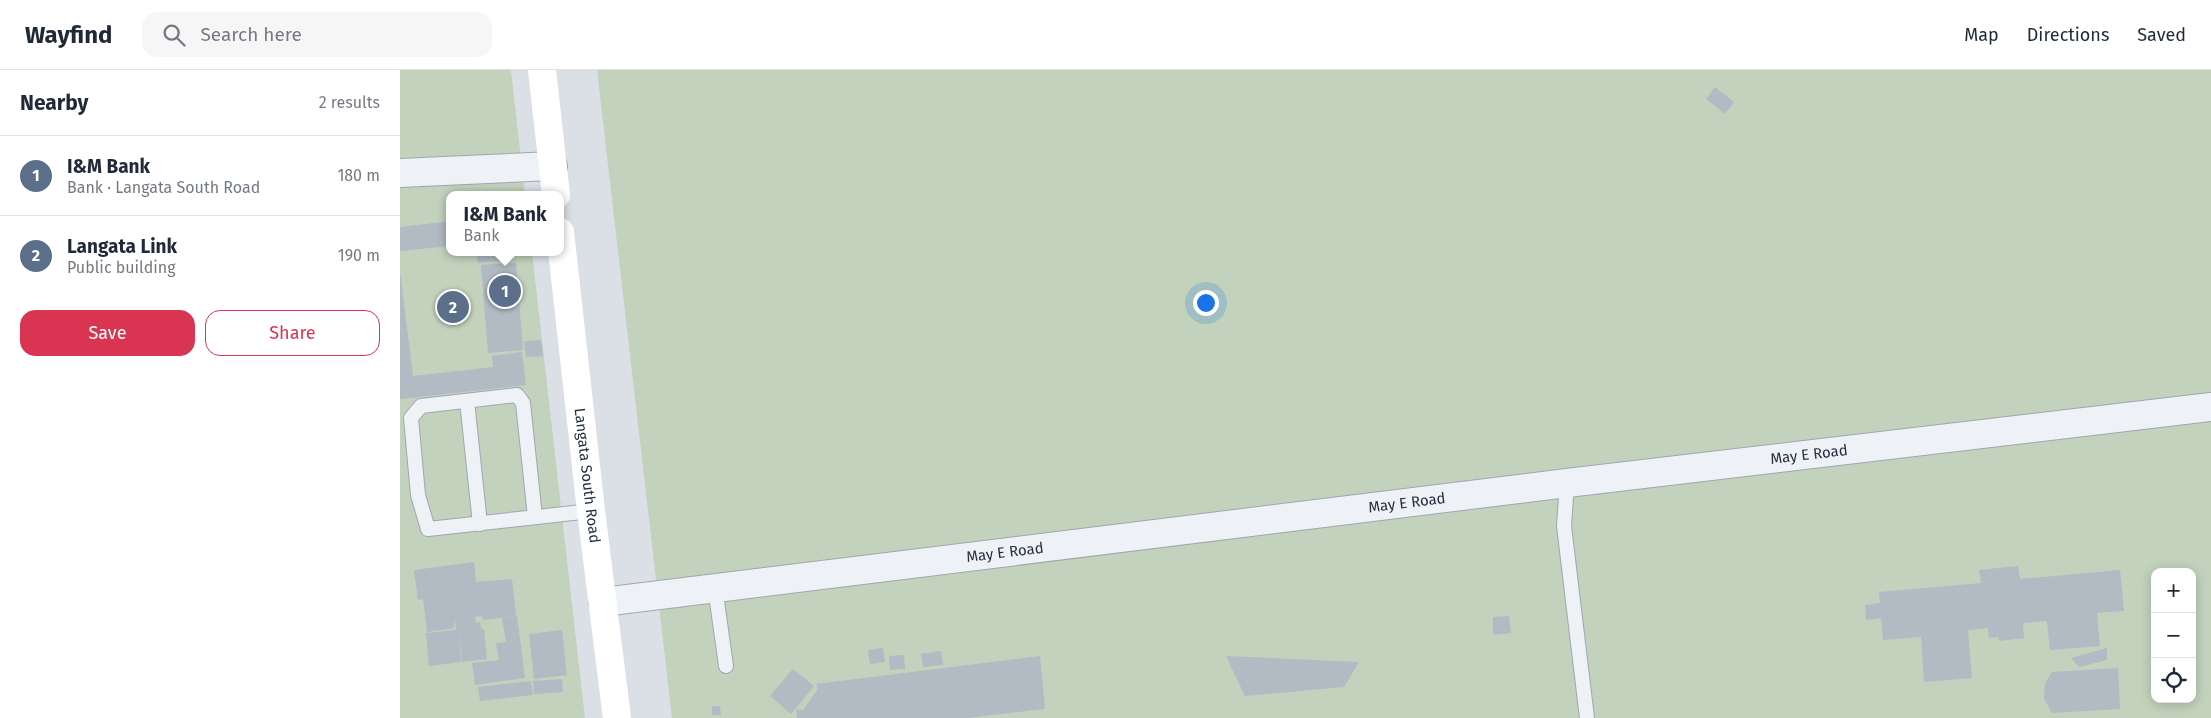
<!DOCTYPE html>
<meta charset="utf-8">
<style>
body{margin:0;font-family:"Fira Sans",sans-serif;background:#f6f6f7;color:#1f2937}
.controls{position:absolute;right:15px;bottom:15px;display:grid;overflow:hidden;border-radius:10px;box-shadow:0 2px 12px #0003}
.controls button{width:45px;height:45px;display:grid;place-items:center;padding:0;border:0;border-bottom:1px solid #e0e1e3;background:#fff;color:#1f2937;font:25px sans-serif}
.you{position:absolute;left:805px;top:232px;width:18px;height:18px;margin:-12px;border:4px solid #fff;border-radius:50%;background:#1a73e8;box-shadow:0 0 0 8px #1a73e833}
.badge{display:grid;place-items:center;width:32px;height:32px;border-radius:50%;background:#d93452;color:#fff;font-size:16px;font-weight:700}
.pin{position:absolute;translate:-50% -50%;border:2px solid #fff;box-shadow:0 1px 5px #0006}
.popup{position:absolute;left:46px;top:121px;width:118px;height:65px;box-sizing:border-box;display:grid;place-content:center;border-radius:10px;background:#fff;filter:drop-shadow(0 1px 4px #0005);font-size:16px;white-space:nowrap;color:#747a83}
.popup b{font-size:19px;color:#1f2937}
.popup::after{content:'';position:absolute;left:50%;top:100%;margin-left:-10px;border:10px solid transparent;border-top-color:#fff}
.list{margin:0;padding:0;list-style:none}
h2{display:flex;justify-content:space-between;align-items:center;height:65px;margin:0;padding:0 20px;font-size:21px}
h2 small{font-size:16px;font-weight:400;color:#747a83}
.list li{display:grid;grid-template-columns:32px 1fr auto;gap:15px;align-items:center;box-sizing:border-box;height:80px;padding:0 20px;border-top:1px solid #e0e1e3}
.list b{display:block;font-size:19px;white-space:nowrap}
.list p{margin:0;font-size:16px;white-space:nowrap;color:#747a83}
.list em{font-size:16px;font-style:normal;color:#747a83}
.actions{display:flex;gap:10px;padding:15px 20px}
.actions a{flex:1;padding:11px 0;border:1px solid #d93452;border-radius:15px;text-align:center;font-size:18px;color:#d93452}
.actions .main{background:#d93452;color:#fff}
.icon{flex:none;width:28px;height:28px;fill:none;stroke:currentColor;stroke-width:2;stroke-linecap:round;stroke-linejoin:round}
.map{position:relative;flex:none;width:1811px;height:648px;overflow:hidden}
header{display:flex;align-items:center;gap:30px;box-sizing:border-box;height:70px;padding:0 25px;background:#fff;border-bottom:1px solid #e0e1e3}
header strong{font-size:24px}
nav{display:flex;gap:28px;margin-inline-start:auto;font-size:18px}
.search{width:350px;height:45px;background:#f6f6f7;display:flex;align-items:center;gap:12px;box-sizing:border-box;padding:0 18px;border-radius:15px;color:#747a83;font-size:19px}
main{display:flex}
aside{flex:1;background:#fff}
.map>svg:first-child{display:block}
.green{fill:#c2d2bc;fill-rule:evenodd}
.building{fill:#b2bac4}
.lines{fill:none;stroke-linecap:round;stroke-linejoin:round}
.lane-casing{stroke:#a0a7b1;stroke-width:16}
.street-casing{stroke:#a0a7b1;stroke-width:30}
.lane{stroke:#eef1f5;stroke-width:14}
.street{stroke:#eef1f5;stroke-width:28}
.secondary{stroke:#fff;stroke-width:28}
.labels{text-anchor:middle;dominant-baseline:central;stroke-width:4.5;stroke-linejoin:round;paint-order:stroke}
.street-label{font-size:15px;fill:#242f3e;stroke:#ebeff5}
</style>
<header>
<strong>Wayfind</strong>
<div class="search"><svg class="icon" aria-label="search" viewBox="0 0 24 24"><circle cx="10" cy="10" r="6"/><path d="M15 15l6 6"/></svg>Search here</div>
<nav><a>Map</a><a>Directions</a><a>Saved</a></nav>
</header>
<main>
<aside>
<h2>Nearby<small>2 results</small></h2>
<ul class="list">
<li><span class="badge" style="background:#5c6f8a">1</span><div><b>I&amp;M Bank</b><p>Bank · Langata South Road</p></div><em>180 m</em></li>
<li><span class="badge" style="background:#5c6f8a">2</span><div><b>Langata Link</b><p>Public building</p></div><em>190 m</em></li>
</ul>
<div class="actions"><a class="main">Save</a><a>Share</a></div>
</aside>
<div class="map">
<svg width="1811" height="648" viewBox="0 0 1811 648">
<rect width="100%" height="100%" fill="#dbe0e7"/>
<g class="green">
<path d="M0,0H111L125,125H50V182H132L185,648H0Z"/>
<path d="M197,0H1811V648H272ZM1755,502H1792V629H1755Z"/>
</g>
<g class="building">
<path d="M1315,17L1334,32L1325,44L1306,29Z"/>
<path d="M50,151V176L0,181V157Z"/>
<path d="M76,182H113L114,189L78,193Z"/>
<path d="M116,193L123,280L88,283L81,195Z"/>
<path d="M0,202L13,306L93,297L92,286L122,282L126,315L0,329Z"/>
<path d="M141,270L143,286L126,287L124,271Z"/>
<path d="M74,492L76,512L112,509L116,546L83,550L82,546L61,548L75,547L76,553L80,552L81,559H84L87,589L62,592L59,559L61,592L29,596L26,563L56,560L55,549L54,558L27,562L23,529L18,530L14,500Z"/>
<path d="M1618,496L1620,509L1720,500L1724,541L1697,543L1700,576L1650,580L1647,551L1623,553L1624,568L1599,571L1598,567L1589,568L1588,558L1568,560L1572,608L1524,612L1521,567L1483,570L1481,548L1466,550L1465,535L1480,533L1479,522L1581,513L1579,500Z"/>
<path d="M117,546L125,608L75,615L72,593L99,590L96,573L106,572L102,548Z"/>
<path d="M1109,546L1111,563L1093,565V547Z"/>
<path d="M162,560L167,605L134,609L129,564Z"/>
<path d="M483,578L485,592L470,594L468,580Z"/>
<path d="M1707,578V590L1679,597L1671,588Z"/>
<path d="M541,581L543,595L523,597L521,584Z"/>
<path d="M504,585L505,599L490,600L489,586Z"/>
<path d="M640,586L645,639L567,648H397L396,639L403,640L418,619L416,614Z"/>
<path d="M826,586L959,592L944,617L845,626Z"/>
<path d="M1718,598L1720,639L1652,643L1644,629L1645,613L1652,602Z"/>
<path d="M393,599L414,616L391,644L370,626Z"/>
<path d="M162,609L163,622L134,624L133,611Z"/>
<path d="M131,611L133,625L80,631L78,617Z"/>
<path d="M312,636H320L321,645H312Z"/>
</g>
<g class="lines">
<g class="lane-casing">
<g id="lane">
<path d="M67,331L80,454"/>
<path d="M1167,413L1164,456L1187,648"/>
<path d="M135,447L123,333L117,325L21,336L11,348L18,425L28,459L191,441"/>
<path d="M315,517L326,596"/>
</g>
</g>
<g class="street-casing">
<g id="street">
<path d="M0,103L153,96"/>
<path id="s1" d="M203,532L1167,413L1811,337"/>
</g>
</g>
<use href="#lane" class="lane"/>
<use href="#street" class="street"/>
<g class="secondary">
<path d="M142,0L156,125"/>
<path id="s2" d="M160,162L191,441L217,648"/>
</g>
</g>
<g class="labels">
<g class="street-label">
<text stroke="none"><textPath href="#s1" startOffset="1215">May E Road</textPath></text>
<text stroke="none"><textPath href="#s2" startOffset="245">Langata South Road</textPath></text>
<text stroke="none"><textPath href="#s1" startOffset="810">May E Road</textPath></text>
<text stroke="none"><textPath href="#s1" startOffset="405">May E Road</textPath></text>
</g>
</g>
</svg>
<div class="controls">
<button>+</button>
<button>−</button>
<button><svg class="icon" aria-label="locate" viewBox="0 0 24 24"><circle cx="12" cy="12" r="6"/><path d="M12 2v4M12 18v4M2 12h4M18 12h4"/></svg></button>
</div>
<div class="you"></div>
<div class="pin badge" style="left:105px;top:221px;background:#5c6f8a">1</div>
<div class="popup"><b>I&amp;M Bank</b>Bank</div>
<div class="pin badge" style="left:53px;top:237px;background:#5c6f8a">2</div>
</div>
</main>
